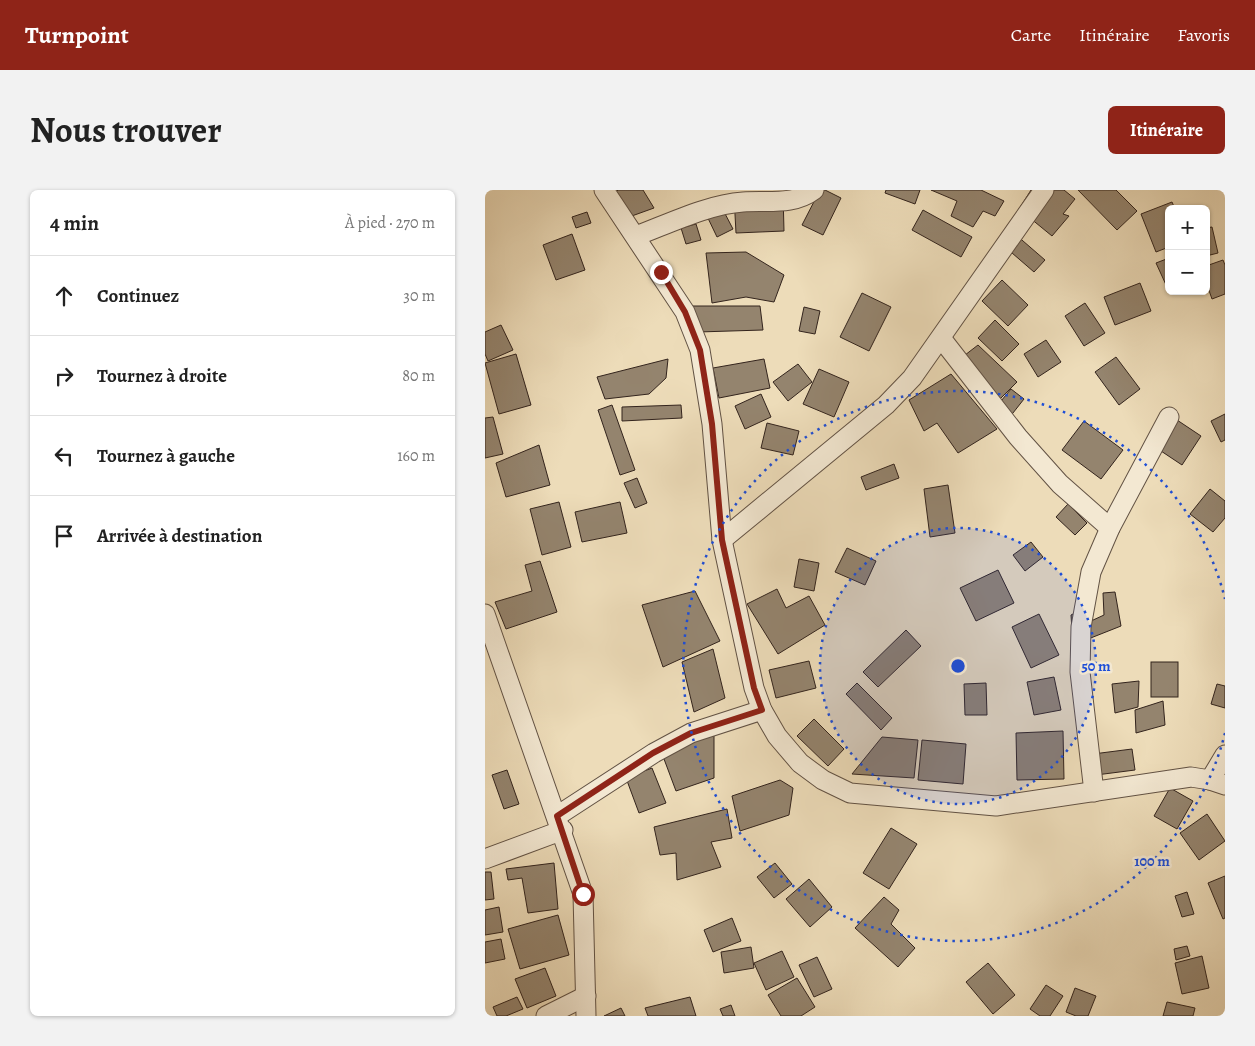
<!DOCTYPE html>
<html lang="fr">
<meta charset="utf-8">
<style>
body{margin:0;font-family:Alegreya,serif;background:#f2f2f2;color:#222}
.controls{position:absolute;right:15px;top:15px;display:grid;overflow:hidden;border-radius:8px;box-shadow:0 1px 4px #0004}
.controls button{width:45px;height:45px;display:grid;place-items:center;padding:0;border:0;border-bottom:1px solid #e0e0e0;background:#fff;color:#222;font:25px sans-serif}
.stop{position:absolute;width:15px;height:15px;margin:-11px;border:4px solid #8f2418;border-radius:50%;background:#fff}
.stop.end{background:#8f2418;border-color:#fff;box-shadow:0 1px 5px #0008}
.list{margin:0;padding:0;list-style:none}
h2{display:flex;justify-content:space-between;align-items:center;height:65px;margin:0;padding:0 20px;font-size:21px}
h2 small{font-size:16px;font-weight:400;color:#767676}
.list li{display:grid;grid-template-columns:32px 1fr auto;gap:15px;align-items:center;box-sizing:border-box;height:80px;padding:0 20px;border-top:1px solid #e0e0e0}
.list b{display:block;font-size:19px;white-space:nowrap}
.list em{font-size:16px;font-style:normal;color:#767676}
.icon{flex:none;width:28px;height:28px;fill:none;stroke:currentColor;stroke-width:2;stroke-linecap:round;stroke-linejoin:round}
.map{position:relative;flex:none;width:740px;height:826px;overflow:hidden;border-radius:8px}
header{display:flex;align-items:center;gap:30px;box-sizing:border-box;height:70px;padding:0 25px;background:#8f2418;color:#fff}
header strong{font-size:24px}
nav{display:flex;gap:28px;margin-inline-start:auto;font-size:18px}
.intro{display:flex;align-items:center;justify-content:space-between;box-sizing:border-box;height:120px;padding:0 30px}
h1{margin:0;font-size:35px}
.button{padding:12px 22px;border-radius:8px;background:#8f2418;color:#fff;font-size:18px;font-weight:700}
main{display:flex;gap:30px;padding:0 30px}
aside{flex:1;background:#fff;border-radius:8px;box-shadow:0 1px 4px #0004}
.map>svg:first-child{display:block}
.building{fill:#94846e;stroke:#33241d}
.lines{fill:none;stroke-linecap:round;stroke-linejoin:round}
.minor-casing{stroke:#625244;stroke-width:21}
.minor{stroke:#f3e8d2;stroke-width:19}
.route{stroke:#8f2418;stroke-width:6}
.ring{fill:none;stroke:#1d4ed8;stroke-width:2.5;stroke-dasharray:2.5 5}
.centre{fill:#1d4ed8;stroke:#f3e8d2;stroke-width:2.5}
.ring-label{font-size:15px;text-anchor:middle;font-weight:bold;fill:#1d4ed8;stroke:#f3e8d2;stroke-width:5;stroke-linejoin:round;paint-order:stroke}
</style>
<header>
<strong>Turnpoint</strong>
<nav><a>Carte</a><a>Itinéraire</a><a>Favoris</a></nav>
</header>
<div class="intro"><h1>Nous trouver</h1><a class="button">Itinéraire</a></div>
<main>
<aside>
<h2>4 min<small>À pied · 270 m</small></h2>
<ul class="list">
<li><svg class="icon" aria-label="ahead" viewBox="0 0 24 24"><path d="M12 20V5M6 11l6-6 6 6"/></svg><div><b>Continuez</b></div><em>30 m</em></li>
<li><svg class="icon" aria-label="right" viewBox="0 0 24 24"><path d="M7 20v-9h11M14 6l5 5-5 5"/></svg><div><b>Tournez à droite</b></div><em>80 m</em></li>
<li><svg class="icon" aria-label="left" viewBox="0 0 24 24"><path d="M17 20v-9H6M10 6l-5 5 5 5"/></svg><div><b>Tournez à gauche</b></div><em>160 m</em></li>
<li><svg class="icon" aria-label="arrive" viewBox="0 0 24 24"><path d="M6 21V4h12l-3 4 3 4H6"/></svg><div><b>Arrivée à destination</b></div></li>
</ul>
</aside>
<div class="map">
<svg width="740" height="826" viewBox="0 0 740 826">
<rect width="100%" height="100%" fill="#eddcb9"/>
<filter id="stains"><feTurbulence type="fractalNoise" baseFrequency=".004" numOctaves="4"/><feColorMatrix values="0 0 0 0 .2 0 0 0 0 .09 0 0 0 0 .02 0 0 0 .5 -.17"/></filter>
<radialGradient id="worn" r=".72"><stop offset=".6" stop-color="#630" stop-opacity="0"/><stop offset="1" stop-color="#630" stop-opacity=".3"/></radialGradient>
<g class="building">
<path d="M133,0H158L169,18L144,27L130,3Z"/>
<path d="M335,0H340L356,8L338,45L317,35Z"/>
<path d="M401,0H435L430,14L400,3Z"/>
<path d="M446,0H496L519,11L510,26L498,21L488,37L466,26L472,11Z"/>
<path d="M546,0H579L590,9L578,24L584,26L567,46L534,19Z"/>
<path d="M593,0H631L652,21L632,40Z"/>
<path d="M298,4L299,41L251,43L249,6Z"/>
<path d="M687,12L690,19H684V57L671,62L656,24Z"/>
<path d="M236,16L248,39L232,47L221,24Z"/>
<path d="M438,20L487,47L476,67L427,40Z"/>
<path d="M102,22L106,33L91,38L87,27Z"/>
<path d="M211,34L216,50L201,54L196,38Z"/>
<path d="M727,37L733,63L721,66V38Z"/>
<path d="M523,38L560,70L549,82L512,50Z"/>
<path d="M87,44L100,80L71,90L58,55Z"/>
<path d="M261,62L299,85L289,112L261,107L227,113L221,63Z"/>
<path d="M684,68V96L682,97L671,73Z"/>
<path d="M738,70L740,75V104L727,109L721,92V76Z"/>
<path d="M517,90L543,115L523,136L497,111Z"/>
<path d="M655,93L666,121L630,135L619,107Z"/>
<path d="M377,103L406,117L384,161L355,147Z"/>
<path d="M600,113L620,143L599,156L580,126Z"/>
<path d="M205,116H275L278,140L213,142Z"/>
<path d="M319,117L335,121L330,144L314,141Z"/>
<path d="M510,130L534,154L517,171L493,148Z"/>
<path d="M16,135L28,160L3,171L0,164V142Z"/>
<path d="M561,150L576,172L553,187L539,164Z"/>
<path d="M493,155L532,192L511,213L471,172Z"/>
<path d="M31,164L46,215L14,224L0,173Z"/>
<path d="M631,167L655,199L634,215L610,182Z"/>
<path d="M183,169L181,188L164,204L120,209L112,187Z"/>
<path d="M279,169L285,198L234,208L228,178Z"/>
<path d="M313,174L327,192L303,211L288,192Z"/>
<path d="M334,179L364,192L349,227L318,214Z"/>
<path d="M466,184L512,239L473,263L452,233L439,241L424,210Z"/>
<path d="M526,199L539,209L524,228L511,217Z"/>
<path d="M276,204L286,227L260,239L250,216Z"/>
<path d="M127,215L150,280L135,285L113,220Z"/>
<path d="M196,215L197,228L137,231V217Z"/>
<path d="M740,224V250L736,252L726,231Z"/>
<path d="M8,227L18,264L0,268V228Z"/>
<path d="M689,228L716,246L697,275L670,257Z"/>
<path d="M599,231L638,260L616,289L577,260Z"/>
<path d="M282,233L314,241L308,265L276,258Z"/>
<path d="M54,255L65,295L21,307L11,273Z"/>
<path d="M409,274L414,288L381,300L376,287Z"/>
<path d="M152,288L162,313L150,318L139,293Z"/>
<path d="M463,295L470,343L445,347L439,299Z"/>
<path d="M725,299L740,311V328L728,342L705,324Z"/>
<path d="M74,312L86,357L57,365L45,319Z"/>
<path d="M135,312L142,343L97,352L90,322Z"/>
<path d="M583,314L602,333L590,345L571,327Z"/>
<path d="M546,352L558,367L540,381L528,365Z"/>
<path d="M362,358L391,371L380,395L350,382Z"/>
<path d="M314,369L334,373L329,401L309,397Z"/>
<path d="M55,371L72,422L21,439L10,412L47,401L40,375Z"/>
<path d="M513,380L529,413L491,431L475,398Z"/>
<path d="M292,399L301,418L324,406L340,435L293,464L262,414Z"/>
<path d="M210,401L235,451L178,477L157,415Z"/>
<path d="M630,402L636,436L588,455L586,425L602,417L606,431L619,425L618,403Z"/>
<path d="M554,424L574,465L546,478L527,437Z"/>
<path d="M421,440L436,456L393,497L378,482Z"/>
<path d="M228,459L240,508L209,522L197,472Z"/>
<path d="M324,471L331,498L291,508L284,480Z"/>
<rect x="666" y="472" width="27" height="35"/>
<path d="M569,487L576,520L549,525L542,492Z"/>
<path d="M654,491L653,517L630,523L627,494Z"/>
<path d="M372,493L407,528L396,540L361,504Z"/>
<path d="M501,493L502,525H480L479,494Z"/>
<path d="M732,494L740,496V518L726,514Z"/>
<path d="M678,511L680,535L651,543L650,520Z"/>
<path d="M329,529L359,559L343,576L312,546Z"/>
<path d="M229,541V588L191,601L176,561Z"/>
<path d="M578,541L579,589L532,590L531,543Z"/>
<path d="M397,547L433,550L429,588L367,584Z"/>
<path d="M437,550L481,554L478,594L433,590Z"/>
<path d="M647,559L650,580L611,585L608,564Z"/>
<path d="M167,578L181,613L154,623L141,588Z"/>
<path d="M22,580L34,614L19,619L7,585Z"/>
<path d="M295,590L308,598L304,625L255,641L247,606Z"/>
<path d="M685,598L708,611L692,639L669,626Z"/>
<path d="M242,619L247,648L226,652L236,677L192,690L191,663L175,665L169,637Z"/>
<path d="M722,624L740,651L714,670L695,643Z"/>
<path d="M406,638L432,654L404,699L378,683Z"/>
<path d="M69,673L73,719L43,723L37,688L23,690L21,679Z"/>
<path d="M290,673L307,694L289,708L272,687Z"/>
<path d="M0,682H6L9,709L0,710Z"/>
<path d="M740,686V728L738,729L723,693Z"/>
<path d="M324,689L347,717L325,737L301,709Z"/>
<path d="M702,702L709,724L697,727L690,706Z"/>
<path d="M399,707L414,720L406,734L430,758L413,777L370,738Z"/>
<path d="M14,717L18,742L0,745V720Z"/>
<path d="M73,725L84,765L35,779L23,739Z"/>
<path d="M247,728L256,751L228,762L219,740Z"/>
<path d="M16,749L20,769L0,773V752Z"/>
<path d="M702,756L705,766L691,770L689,759Z"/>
<path d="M266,757L269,778L239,783L236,762Z"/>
<path d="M297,761L309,787L281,800L269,773Z"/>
<path d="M717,766L724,798L697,804L690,773Z"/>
<path d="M332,767L347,799L329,807L314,775Z"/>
<path d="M503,773L530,805L508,824L481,792Z"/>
<path d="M60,778L71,806L42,818L30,789Z"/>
<path d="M312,788L330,817L316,826H296L283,805Z"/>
<path d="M561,795L578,806L565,826H555L545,819Z"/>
<path d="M590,798L611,806L603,826H591L581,822Z"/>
<path d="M32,807L38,819L21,826H12L8,817Z"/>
<path d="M205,807L211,826H163L160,818Z"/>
<path d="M682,812L710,818L708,826H678Z"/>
<path d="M246,815L250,826H238L235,819Z"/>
<path d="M136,818L140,826H119Z"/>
</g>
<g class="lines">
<g class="minor-casing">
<g id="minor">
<path d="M119,0L200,122L215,160L227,234L237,350L269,498L277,520L292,546L315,573L338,590L365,603L511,616L706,587L725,590L740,595"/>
<path d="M151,46C183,34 224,14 258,12C283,10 308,16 329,0"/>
<path d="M456,148L533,247L575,294L625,338"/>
<path d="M237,350L401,215L427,188L559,0"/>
<path d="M0,424L98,704L101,826"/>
<path d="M725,590L740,565"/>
<path d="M609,602L595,482L596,437L606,382L625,338L684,227"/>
<path d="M72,626L169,563L206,543L277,520"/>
<path d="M0,669L78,640"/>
<path d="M61,826L101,806"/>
</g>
</g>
<use href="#minor" class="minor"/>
</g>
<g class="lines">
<path class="route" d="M98,704L72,626L168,563L206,543L277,520L269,498L237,350L227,234L215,160L200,122L176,82"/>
</g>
<circle cx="473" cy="476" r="138" fill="#1d4ed8" fill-opacity=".12"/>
<g class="ring">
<circle cx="473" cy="476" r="138"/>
<path d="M740 543A275 275 0 1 1 740 409"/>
</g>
<circle cx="473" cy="476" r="8" class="centre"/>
<g class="ring-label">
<text x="611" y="481">50 m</text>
<text x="667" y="676">100 m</text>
</g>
<rect width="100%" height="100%" filter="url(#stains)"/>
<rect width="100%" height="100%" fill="url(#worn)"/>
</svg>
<div class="controls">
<button>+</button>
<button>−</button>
</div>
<div class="stop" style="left:98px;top:704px"></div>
<div class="stop end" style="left:176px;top:82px"></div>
</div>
</main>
